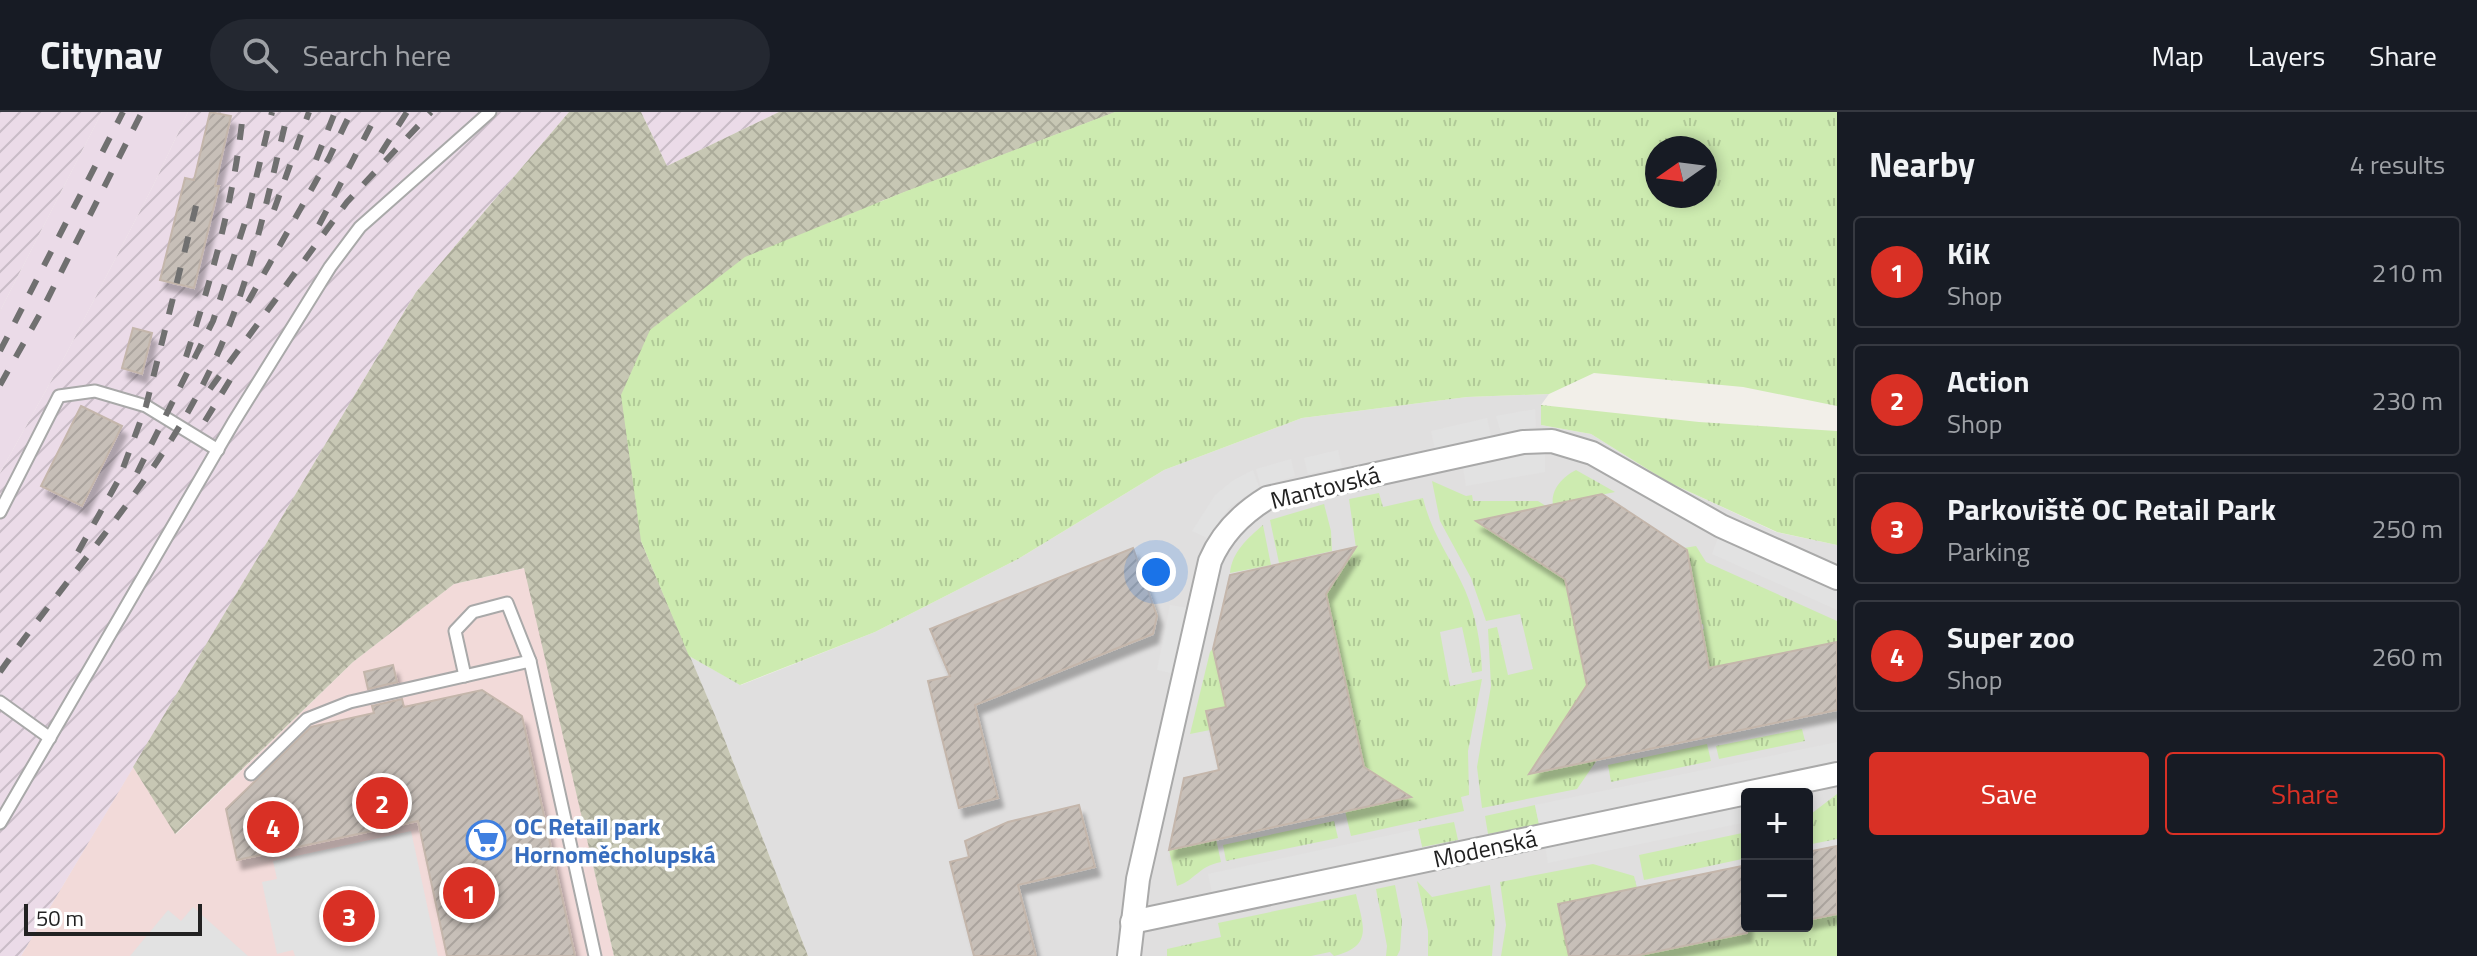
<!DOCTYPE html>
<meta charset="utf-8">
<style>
body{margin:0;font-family:"Titillium Web",sans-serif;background:#242831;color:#f1f3f6}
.controls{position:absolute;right:24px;bottom:24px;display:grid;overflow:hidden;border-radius:8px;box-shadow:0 4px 12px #0003}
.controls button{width:72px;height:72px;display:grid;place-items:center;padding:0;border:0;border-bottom:2px solid #363941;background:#171b24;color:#f1f3f6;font:40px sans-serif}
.compass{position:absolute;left:1645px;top:24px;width:72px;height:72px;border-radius:50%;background:#171b24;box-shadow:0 4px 12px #0003;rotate:256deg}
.scale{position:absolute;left:24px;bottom:20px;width:178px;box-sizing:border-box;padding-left:8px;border:4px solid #222;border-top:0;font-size:22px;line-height:28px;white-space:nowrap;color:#222;-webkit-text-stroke:6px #fff;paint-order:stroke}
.you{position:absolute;left:1156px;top:460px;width:28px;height:28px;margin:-20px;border:6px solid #fff;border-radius:50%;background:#1a73e8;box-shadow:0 0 0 12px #1a73e833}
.badge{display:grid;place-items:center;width:52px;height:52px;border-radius:50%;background:#d93025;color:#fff;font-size:26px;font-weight:700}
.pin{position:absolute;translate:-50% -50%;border:4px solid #fff;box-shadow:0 2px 8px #0006}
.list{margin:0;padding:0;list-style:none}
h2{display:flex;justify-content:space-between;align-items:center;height:104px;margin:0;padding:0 32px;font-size:34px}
h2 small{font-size:26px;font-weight:400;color:#9ea1a6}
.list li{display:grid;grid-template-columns:52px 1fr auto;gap:24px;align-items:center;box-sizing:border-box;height:112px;margin:0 16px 16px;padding:0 16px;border:2px solid #363941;border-radius:8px}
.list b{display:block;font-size:30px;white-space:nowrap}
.list p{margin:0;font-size:26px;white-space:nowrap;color:#9ea1a6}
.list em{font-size:26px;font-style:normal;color:#9ea1a6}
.actions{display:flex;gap:16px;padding:24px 32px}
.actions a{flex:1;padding:18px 0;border:2px solid #d93025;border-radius:8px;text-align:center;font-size:28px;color:#d93025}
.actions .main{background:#d93025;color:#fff}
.icon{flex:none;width:44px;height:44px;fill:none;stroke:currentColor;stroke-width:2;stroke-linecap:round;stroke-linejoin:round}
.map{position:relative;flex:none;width:1837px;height:844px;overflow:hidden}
header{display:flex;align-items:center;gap:48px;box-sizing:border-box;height:112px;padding:0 40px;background:#171b24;border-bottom:2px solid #363941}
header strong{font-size:38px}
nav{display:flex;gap:44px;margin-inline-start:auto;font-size:28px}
.search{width:560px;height:72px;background:#242831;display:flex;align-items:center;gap:20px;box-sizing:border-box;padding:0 28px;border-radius:44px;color:#9ea1a6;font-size:30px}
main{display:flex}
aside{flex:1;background:#171b24}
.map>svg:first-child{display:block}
.residential{fill:#e0dfdf;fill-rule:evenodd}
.commercial{fill:#f2dad9}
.industrial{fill:url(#industrial-furrows)}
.railway{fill:#ebdbe8}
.construction{fill:url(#construction-cross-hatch)}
.grass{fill:url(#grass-tufts);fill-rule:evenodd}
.parking{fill:#e2e2e2}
.building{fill:url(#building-hatch);stroke:#c4b6ab;stroke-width:2;filter:url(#shadow)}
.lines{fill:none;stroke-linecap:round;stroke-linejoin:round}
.lane-casing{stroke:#a9a9a9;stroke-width:15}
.street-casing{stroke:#a9a9a9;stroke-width:26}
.lane{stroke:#fff;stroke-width:11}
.street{stroke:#fff;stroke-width:22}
.rail{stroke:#707070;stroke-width:6;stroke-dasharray:16 16;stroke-linecap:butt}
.labels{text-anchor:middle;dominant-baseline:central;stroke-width:7;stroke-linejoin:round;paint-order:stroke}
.street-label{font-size:24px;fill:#222;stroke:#fff}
.shop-label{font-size:24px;font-weight:bold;fill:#366cbe;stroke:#fff;text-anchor:start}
</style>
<header>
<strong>Citynav</strong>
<div class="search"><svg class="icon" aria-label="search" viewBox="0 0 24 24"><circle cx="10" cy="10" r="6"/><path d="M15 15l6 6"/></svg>Search here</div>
<nav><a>Map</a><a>Layers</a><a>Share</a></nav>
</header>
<main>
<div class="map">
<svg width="1837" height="844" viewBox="0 0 1837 844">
<defs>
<pattern id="industrial-furrows" width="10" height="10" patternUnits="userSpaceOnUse" patternTransform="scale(2)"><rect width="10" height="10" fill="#ebdbe8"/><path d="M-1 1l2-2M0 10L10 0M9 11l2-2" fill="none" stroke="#c9bcc7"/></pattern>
<pattern id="construction-cross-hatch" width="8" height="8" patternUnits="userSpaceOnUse" patternTransform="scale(2)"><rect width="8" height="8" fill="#c7c7b4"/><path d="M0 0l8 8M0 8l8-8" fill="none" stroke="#abab9a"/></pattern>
<pattern id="grass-tufts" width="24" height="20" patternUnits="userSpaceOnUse" patternTransform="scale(2)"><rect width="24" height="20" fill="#cdebb0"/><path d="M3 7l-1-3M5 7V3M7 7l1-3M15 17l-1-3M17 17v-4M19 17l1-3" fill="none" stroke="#b0c997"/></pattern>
<pattern id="building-hatch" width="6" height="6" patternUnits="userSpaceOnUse" patternTransform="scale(2)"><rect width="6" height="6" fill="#c7bfb8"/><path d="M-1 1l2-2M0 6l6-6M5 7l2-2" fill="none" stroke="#aba49e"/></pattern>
<filter id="shadow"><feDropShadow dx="5" dy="9" stdDeviation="2" flood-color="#0004"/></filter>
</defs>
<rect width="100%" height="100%" fill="#f2efe9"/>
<path class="residential" d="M1549,282L1541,293V313L1591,322L1668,370L1776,420L1837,433V844H808L717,608L689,544L741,573L875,520L1018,447L1164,358L1302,306L1467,285ZM1747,682H1807V814H1747Z"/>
<path class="commercial" d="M525,456L614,844H21L133,655L176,722L353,550L454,472Z"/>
<g class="industrial">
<path d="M0,0H102L0,199Z"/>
<path d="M188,0H569L416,180L21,844H0V361L65,244L153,74Z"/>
<path d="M641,0H779L667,54Z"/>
</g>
<path class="railway" d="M102,0H188L153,74L65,244L0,361V199Z"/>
<path class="construction" d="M569,0H641L667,54L779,0H1116L879,90L641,429L717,608L808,844H614L524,456L454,472L353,550L175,722L133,655L416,180Z"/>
<g class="grass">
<path d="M1115,0H1837V294L1743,275L1594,261L1549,282L1467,285L1302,306L1164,358L1018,447L875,520L740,573L689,544L641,429L621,283L650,218L745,145L904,80ZM1657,36H1705V84H1657Z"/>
<path d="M1541,293L1699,310L1837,319V433L1777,420L1668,370L1591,322L1541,313Z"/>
<path d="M1576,358L1615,380L1553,393C1550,377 1564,364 1576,358Z"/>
<path d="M1432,369L1466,384L1472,383L1473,389H1538L1546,394L1477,409L1554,460L1563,459L1589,582L1529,662L1597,648L1577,677L1482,696L1477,655L1491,574L1488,517L1497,515L1508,563L1533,557L1520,502L1486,509L1471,466L1440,409Z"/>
<path d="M1379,381L1383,395L1423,386C1431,421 1451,446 1465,478C1476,504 1481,531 1482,559L1472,561L1462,515L1440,520L1450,574L1482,567L1468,639L1469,683L1461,685L1464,699L1351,724L1345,699L1410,685L1364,655L1326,482L1356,436L1349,387Z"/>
<path d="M1324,392L1331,419L1332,439L1279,451L1270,408Z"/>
<path d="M1263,413L1271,453L1230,461C1232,440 1247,427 1263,413Z"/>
<path d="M1696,434L1706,450L1837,509V530L1709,556L1702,518L1704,517L1703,512H1700L1690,461L1692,459L1691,454H1688L1684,436Z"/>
<path d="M1214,535L1226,595L1206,599L1210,618L1190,622L1210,540Z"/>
<path d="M1802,617L1805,629L1719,647L1716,634Z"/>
<path d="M1707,632L1711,649L1611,670L1608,653Z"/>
<path d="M1837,682V727L1807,733V705Z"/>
<path d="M1535,693L1539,712L1488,722L1485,704Z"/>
<path d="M1334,709L1338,726L1226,749L1223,733Z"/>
<path d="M1454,710L1458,728L1422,735L1418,717Z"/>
<path d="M1747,720V746L1644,768L1639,743Z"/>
<path d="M1216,727L1221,750C1197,755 1196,768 1177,774L1169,738Z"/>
<path d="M1593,752L1634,764L1637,776L1569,844H1501L1506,813L1500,770Z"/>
<path d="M1417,769L1432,785L1490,773L1495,808L1492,844H1428V819Z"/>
<path d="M1395,773L1402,809L1400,838L1397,844H1386L1387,834L1376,777Z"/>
<path d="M1356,782C1363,814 1374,834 1334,844L1330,840L1311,844H1167V837L1221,825L1218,811Z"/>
<path d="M1837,802V844H1635L1779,814H1807V808Z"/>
</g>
<g class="parking">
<path d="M1535,297L1536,315L1501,321L1496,304Z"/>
<path d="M1487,306L1491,324L1435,337L1431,319Z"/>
<path d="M1338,338L1342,355L1308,362L1304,346Z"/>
<path d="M1545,340V360L1466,374L1463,355Z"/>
<path d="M1291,347L1295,364L1261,375L1256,357Z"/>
<path d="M1253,358L1259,375L1230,395L1207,426L1192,419L1215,383L1232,369Z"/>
<path d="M1718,426L1837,479V498L1712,442Z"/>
<path d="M1170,493L1188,496L1175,562L1157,558Z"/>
<path d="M1837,630V649L1539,712L1535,693Z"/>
<path d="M1747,693V710L1548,751L1545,734Z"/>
<path d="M1418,717L1422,735L1212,780L1208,762Z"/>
<path d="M411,719L438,844H295L293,838L277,842L262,770L277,767L273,749Z"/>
<path d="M193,795L248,844H130L168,798L181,809Z"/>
</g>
<g class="building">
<path d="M210,0L231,4L215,74H219L194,176L160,168L185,66L194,68Z"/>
<path d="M133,216L152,221L142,262L122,256Z"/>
<path d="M81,294L122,314L82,394L41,374Z"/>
<path d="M1602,382L1687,438L1709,556L1837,530V598L1529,662L1587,573L1565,467L1476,409Z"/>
<path d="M1356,435L1326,482L1364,655L1411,685L1169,738L1184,666L1219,658L1206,599L1226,595L1213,537L1230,463Z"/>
<path d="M1133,436L1157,504L1153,522L975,593L998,686L959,696L928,569L950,564L930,517Z"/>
<path d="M393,553L397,570L368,577L364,560Z"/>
<path d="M482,578L522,604L575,844H447L418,709L237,748L226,697L311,615L374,601L372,594L402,587L404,595Z"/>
<path d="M1079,693L1095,755L1018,773L1036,844H974L950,750L969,745L965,729L1008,710Z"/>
<path d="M1837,734V802L1807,808V740Z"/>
<path d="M1747,753V821L1635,844H1569L1558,792Z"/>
</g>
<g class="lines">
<g class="lane-casing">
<g id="lane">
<path d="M0,400L59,284L95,279L146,294L218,338"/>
<path d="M465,564L455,519L473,500L507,491L530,549"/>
<path d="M0,590L50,626"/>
<path d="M251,662L307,607L350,590L530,549L595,844"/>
<path d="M0,711L233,311L330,155L360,115L490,0"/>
</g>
</g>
<g class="street-casing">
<g id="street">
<path d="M1132,810L1837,662"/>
<path d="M1129,844L1138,767L1210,449C1222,421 1241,402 1267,386L1523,330L1552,329L1592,341L1721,414L1837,466"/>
</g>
</g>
<use href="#lane" class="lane"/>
<use href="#street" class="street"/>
<g class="rail">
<path d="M381,41L407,0"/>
<path d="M316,48L335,0"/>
<path d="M274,98L309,0"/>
<path d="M319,113L378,0"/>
<path d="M248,190L329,46L351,0"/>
<path d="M0,239L123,0"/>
<path d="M186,245C212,166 235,83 243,0"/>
<path d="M0,273L40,202L142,0"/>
<path d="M210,277L347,90L431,0"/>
<path d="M205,309L233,263"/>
<path d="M137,361L213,209L247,104L272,0"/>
<path d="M78,440L119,367L146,294L197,90"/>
<path d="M0,560C70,460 158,368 211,256C250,175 267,87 288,0"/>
</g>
</g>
<defs>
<g id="supermarket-ring" transform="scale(2)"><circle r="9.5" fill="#fff" stroke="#3f7fe0" stroke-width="1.5"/><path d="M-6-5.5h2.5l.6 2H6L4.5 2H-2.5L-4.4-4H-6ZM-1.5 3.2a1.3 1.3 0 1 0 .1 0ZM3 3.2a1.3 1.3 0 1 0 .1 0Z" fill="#3f7fe0"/></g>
</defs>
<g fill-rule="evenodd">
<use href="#supermarket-ring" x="486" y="728"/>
</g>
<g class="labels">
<g class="street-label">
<text transform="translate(1325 375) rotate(-14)">Mantovská</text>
<text transform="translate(1485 736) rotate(-12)">Modenská</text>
</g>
<g class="shop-label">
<text x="514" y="714">OC Retail park<tspan x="514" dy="28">Hornoměcholupská</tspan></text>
</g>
</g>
</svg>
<div class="controls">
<button>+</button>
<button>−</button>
</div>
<svg class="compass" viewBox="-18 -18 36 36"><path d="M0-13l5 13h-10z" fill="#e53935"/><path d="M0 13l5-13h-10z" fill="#9ea1a6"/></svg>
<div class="scale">50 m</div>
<div class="you"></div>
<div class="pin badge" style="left:469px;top:781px">1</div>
<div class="pin badge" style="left:382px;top:691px">2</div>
<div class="pin badge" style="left:349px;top:804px">3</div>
<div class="pin badge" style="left:273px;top:715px">4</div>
</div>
<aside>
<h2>Nearby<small>4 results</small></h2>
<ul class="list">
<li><span class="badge">1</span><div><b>KiK</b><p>Shop</p></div><em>210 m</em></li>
<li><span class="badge">2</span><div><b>Action</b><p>Shop</p></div><em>230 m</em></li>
<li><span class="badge">3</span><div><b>Parkoviště OC Retail Park</b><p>Parking</p></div><em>250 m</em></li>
<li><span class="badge">4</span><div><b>Super zoo</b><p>Shop</p></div><em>260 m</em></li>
</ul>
<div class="actions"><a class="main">Save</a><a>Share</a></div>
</aside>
</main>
